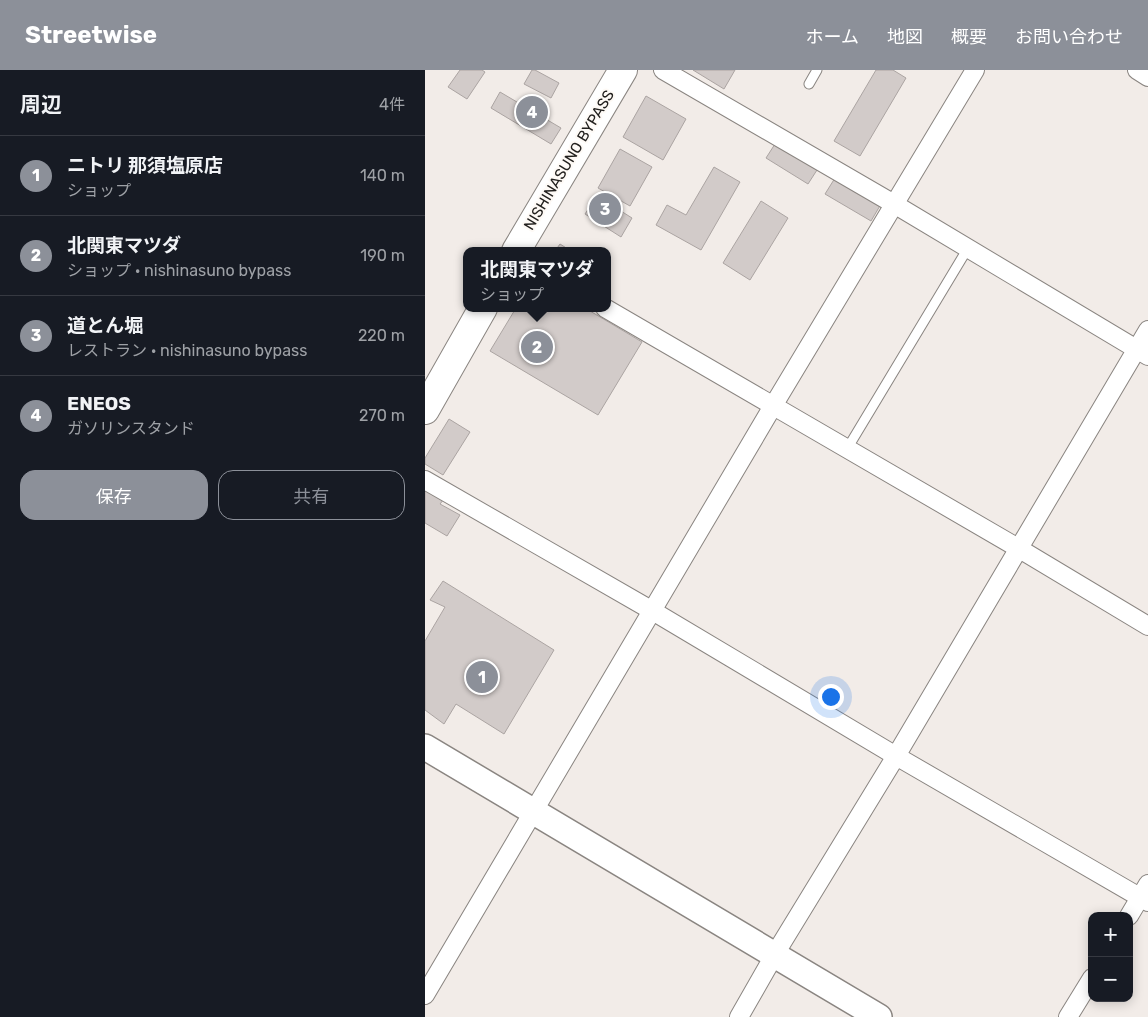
<!DOCTYPE html>
<html lang="ja">
<meta charset="utf-8">
<style>
body{margin:0;font-family:Rubik,"Noto Sans JP",sans-serif;background:#242831;color:#f1f3f6}
.controls{position:absolute;right:15px;bottom:15px;display:grid;overflow:hidden;border-radius:10px;box-shadow:0 2px 12px #0003}
.controls button{width:45px;height:45px;display:grid;place-items:center;padding:0;border:0;border-bottom:1px solid #363941;background:#171b24;color:#f1f3f6;font:25px sans-serif}
.you{position:absolute;left:405px;top:626px;width:18px;height:18px;margin:-12px;border:4px solid #fff;border-radius:50%;background:#1a73e8;box-shadow:0 0 0 8px #1a73e833}
.badge{display:grid;place-items:center;width:32px;height:32px;border-radius:50%;background:#8c9099;color:#fff;font-size:16px;font-weight:700}
.pin{position:absolute;translate:-50% -50%;border:2px solid #fff;box-shadow:0 1px 5px #0006}
.popup{position:absolute;left:38px;top:177px;width:148px;height:65px;box-sizing:border-box;display:grid;place-content:center;border-radius:10px;background:#171b24;filter:drop-shadow(0 1px 4px #0005);font-size:16px;white-space:nowrap;color:#9ea1a6}
.popup b{font-size:19px;color:#f1f3f6}
.popup::after{content:'';position:absolute;left:50%;top:100%;margin-left:-10px;border:10px solid transparent;border-top-color:#171b24}
.list{margin:0;padding:0;list-style:none}
h2{display:flex;justify-content:space-between;align-items:center;height:65px;margin:0;padding:0 20px;font-size:21px}
h2 small{font-size:16px;font-weight:400;color:#9ea1a6}
.list li{display:grid;grid-template-columns:32px 1fr auto;gap:15px;align-items:center;box-sizing:border-box;height:80px;padding:0 20px;border-top:1px solid #363941}
.list b{display:block;font-size:19px;white-space:nowrap}
.list p{margin:0;font-size:16px;white-space:nowrap;color:#9ea1a6}
.list em{font-size:16px;font-style:normal;color:#9ea1a6}
.actions{display:flex;gap:10px;padding:15px 20px}
.actions a{flex:1;padding:11px 0;border:1px solid #8c9099;border-radius:15px;text-align:center;font-size:18px;color:#8c9099}
.actions .main{background:#8c9099;color:#fff}
.map{position:relative;flex:none;width:723px;height:947px;overflow:hidden}
header{display:flex;align-items:center;gap:30px;box-sizing:border-box;height:70px;padding:0 25px;background:#8c9099;color:#fff}
header strong{font-size:24px}
nav{display:flex;gap:28px;margin-inline-start:auto;font-size:18px}
main{display:flex}
aside{flex:1;background:#171b24}
.map>svg:first-child{display:block}
.building{fill:#d2cbc9;stroke:#aba4a2}
.lines{fill:none;stroke-linecap:round;stroke-linejoin:round}
.lane-casing{stroke:#8a8581;stroke-width:11}
.street-casing{stroke:#8a8581;stroke-width:20}
.secondary-casing{stroke:#8a8581;stroke-width:28}
.highway-casing{stroke:#8a8581;stroke-width:30}
.lane{stroke:#fff;stroke-width:9}
.street{stroke:#fff;stroke-width:18}
.secondary{stroke:#fff;stroke-width:25}
.highway{stroke:#fff;stroke-width:28}
.labels{text-anchor:middle;dominant-baseline:central;stroke-width:4;stroke-linejoin:round;paint-order:stroke}
.street-label{font-size:15px;fill:#23211f;stroke:#fefaf6}
</style>
<header>
<strong>Streetwise</strong>
<nav><a>ホーム</a><a>地図</a><a>概要</a><a>お問い合わせ</a></nav>
</header>
<main>
<aside>
<h2>周辺<small>4件</small></h2>
<ul class="list">
<li><span class="badge">1</span><div><b>ニトリ 那須塩原店</b><p>ショップ</p></div><em>140 m</em></li>
<li><span class="badge">2</span><div><b>北関東マツダ</b><p>ショップ · nishinasuno bypass</p></div><em>190 m</em></li>
<li><span class="badge">3</span><div><b>道とん堀</b><p>レストラン · nishinasuno bypass</p></div><em>220 m</em></li>
<li><span class="badge">4</span><div><b>ENEOS</b><p>ガソリンスタンド</p></div><em>270 m</em></li>
</ul>
<div class="actions"><a class="main">保存</a><a>共有</a></div>
</aside>
<div class="map">
<svg width="723" height="947" viewBox="0 0 723 947">
<rect width="100%" height="100%" fill="#f2ece8"/>
<g class="building">
<path d="M35,0H57L60,2L42,29L23,17Z"/>
<path d="M107,0H110L134,13L126,28L99,14Z"/>
<path d="M268,0H310L299,19Z"/>
<path d="M451,0H468L481,8L435,86L409,71Z"/>
<path d="M75,22L136,58L126,74L66,38Z"/>
<path d="M221,26L261,49L238,90L198,67Z"/>
<path d="M350,74L392,100L383,114L341,88Z"/>
<path d="M195,79L227,97L205,136L173,118Z"/>
<path d="M289,97L315,112L276,180L231,155L242,135L261,145Z"/>
<path d="M410,108L456,134L446,151L400,124Z"/>
<path d="M172,126L207,148L196,167L160,144Z"/>
<path d="M336,131L363,148L325,210L298,193Z"/>
<path d="M135,174L146,181H130Z"/>
<path d="M91,238H160L217,272L173,345L65,281Z"/>
<path d="M24,349L45,362L18,405L0,394V388Z"/>
<path d="M0,417L19,429L15,434L35,445L22,466L0,453Z"/>
<path d="M18,511L129,580L79,664L31,634L19,654L0,640V571L20,537L5,530Z"/>
</g>
<g class="lines">
<g class="lane-casing">
<g id="lane">
<path d="M384,14L392,0"/>
<path d="M422,379L543,178"/>
</g>
</g>
<g class="street-casing">
<g id="street">
<path d="M238,0L469,134L723,286"/>
<path d="M712,0L723,7"/>
<path d="M180,238L593,478L723,556"/>
<path d="M0,410L226,540L471,686L723,832"/>
<path d="M704,846L723,814"/>
<path d="M0,925L348,336L550,0"/>
<path d="M314,947L350,884L471,686L723,260"/>
<path d="M643,947L667,908"/>
</g>
</g>
<g class="secondary-casing">
<path id="secondary" d="M0,677L454,947"/>
</g>
<g class="highway-casing">
<g id="highway">
<path d="M91,181L198,0"/>
<path d="M0,340L58,238"/>
</g>
</g>
<use href="#lane" class="lane"/>
<use href="#street" class="street"/>
<use href="#secondary" class="secondary"/>
<use href="#highway" class="highway"/>
</g>
<g class="labels">
<g class="street-label">
<text transform="translate(144 90) rotate(-59)">NISHINASUNO BYPASS</text>
</g>
</g>
</svg>
<div class="controls">
<button>+</button>
<button>−</button>
</div>
<div class="you"></div>
<div class="pin badge" style="left:57px;top:607px">1</div>
<div class="pin badge" style="left:112px;top:277px">2</div>
<div class="popup"><b>北関東マツダ</b>ショップ</div>
<div class="pin badge" style="left:180px;top:139px">3</div>
<div class="pin badge" style="left:107px;top:42px">4</div>
</div>
</main>
